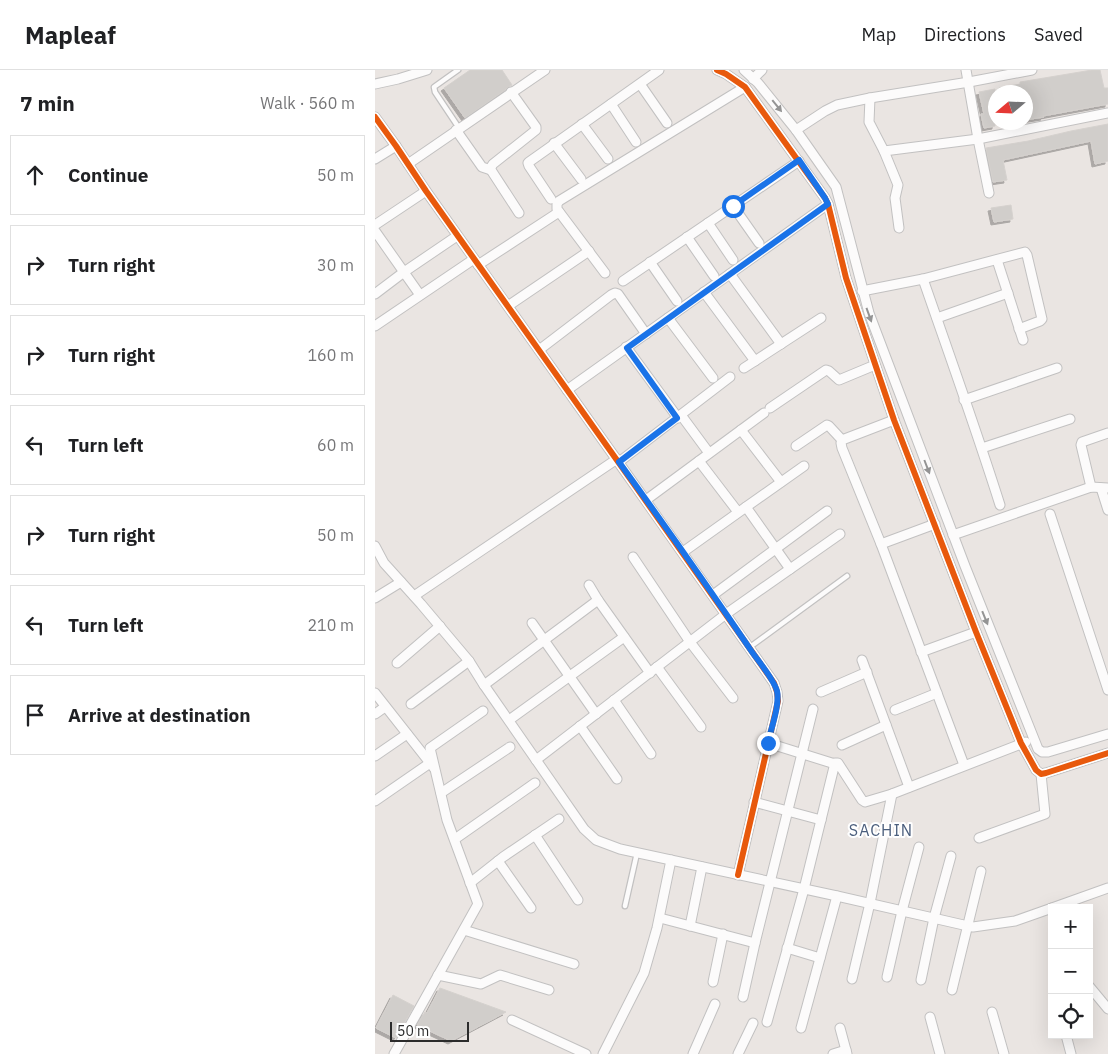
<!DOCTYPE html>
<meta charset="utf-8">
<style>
body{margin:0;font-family:"IBM Plex Sans",sans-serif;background:#f2f2f2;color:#202124}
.controls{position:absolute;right:15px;bottom:15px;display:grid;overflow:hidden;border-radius:0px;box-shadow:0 5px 20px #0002}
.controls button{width:45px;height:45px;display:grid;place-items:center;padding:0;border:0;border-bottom:1px solid #e0e0e0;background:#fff;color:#202124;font:25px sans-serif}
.compass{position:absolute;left:613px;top:15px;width:45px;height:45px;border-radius:50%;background:#fff;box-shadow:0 5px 20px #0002;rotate:251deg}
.scale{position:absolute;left:15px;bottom:12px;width:79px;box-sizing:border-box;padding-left:5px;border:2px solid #2c2c2c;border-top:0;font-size:14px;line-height:18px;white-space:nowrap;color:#2c2c2c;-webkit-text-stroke:4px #fff;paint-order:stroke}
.stop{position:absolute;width:15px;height:15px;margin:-11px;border:4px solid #1a73e8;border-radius:50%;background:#fff}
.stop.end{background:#1a73e8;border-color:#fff;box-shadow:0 1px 5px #0008}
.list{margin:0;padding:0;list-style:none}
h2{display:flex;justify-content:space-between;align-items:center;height:65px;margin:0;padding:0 20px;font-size:21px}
h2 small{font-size:16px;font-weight:400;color:#757577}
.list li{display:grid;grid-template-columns:32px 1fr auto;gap:15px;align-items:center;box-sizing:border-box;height:80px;margin:0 10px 10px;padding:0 10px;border:1px solid #e0e0e0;border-radius:0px}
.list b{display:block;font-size:19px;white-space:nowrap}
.list em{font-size:16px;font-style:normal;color:#757577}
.icon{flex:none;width:28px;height:28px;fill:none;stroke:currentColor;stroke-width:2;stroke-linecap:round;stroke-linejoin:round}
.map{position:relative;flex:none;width:733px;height:984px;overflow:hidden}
header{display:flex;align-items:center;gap:30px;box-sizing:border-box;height:70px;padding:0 25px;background:#fff;border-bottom:1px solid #e0e0e0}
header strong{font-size:24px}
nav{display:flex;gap:28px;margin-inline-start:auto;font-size:18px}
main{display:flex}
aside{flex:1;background:#fff}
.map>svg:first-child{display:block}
.building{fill:#d1cecb;stroke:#d5d1ce;filter:url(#shadow)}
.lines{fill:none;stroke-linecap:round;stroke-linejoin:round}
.lane-casing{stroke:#c2c1c1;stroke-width:7}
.street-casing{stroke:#c2c1c1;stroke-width:11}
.lane{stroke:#fcfbfb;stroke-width:4.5}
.street{stroke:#fcfbfb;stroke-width:9}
.cycleway-casing{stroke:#fff;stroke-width:9}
.cycleway{stroke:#e8590c;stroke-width:6}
.oneway{fill:#949494}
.route{stroke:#1a73e8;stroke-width:6}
.labels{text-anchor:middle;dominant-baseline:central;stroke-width:4;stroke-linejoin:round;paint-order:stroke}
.quarter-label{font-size:16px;letter-spacing:1px;fill:#4c5f7d;stroke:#fff}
</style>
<header>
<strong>Mapleaf</strong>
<nav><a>Map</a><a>Directions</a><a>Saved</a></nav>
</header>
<main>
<aside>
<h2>7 min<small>Walk · 560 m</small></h2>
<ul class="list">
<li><svg class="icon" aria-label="ahead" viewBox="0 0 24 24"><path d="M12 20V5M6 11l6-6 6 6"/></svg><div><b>Continue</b></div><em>50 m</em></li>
<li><svg class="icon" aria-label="right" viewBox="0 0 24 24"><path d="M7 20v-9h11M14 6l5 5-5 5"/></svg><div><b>Turn right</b></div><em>30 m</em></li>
<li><svg class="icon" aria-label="right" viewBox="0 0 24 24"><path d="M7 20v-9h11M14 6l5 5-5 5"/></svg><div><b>Turn right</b></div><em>160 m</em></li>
<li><svg class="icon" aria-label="left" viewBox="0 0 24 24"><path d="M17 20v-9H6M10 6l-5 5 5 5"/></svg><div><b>Turn left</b></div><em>60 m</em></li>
<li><svg class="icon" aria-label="right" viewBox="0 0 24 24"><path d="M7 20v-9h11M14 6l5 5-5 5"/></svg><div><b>Turn right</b></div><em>50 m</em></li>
<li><svg class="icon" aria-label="left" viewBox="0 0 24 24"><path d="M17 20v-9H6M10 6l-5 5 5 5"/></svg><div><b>Turn left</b></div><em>210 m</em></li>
<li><svg class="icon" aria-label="arrive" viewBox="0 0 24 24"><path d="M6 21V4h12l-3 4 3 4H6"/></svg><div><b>Arrive at destination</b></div></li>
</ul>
</aside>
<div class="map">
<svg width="733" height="984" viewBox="0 0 733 984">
<defs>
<filter id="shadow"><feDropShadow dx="-3" dy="3" stdDeviation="0" flood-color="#0004"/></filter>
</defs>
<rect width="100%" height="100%" fill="#eae5e2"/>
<g class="building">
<path d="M95,0H127L137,15L133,17L130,20L90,48L69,18Z"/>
<path d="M717,0H725L729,18H733V34L668,46L669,47L650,50V22H624V18L645,14V12Z"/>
<path d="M620,19V56L609,58L606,44H609L604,22Z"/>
<path d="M733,54V91L720,94L716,71L628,90L632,110L618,112L611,78L653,71L696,61Z"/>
<path d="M636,135L638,149L619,152L616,138Z"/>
<path d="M65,918L131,942L76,971L42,955L50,942L52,943Z"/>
<path d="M18,925L39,936L21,968L1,958Z"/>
</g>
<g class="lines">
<g class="lane-casing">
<g id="lane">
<path d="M83,0L59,17L60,22L84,58"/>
<path d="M375,577L472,506"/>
<path d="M250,836L262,783"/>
</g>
</g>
<g class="street-casing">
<g id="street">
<path d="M342,0L351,4L370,17L450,128L453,134L471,208L519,350L601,562L646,673L661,700L666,704L671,703L733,683"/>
<path d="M369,0L383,13L421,60L461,117L494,243L590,496L663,679L667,682H673L733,664"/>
<path d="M591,0L603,69L614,123"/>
<path d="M378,9L387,0"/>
<path d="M0,14L23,9L52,0"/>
<path d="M265,14L292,53"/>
<path d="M136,22L161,57V60L118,94L116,97V100L144,143"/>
<path d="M495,28L494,52L509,81L523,115L520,128L524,158"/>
<path d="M236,34L261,72"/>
<path d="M0,47L21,76L51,121L261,417L399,613L402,622L403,631L363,805"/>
<path d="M207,54L233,89"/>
<path d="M81,60L107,97L116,100"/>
<path d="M421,60L450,41L462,35L495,28L594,12L657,0"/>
<path d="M179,73L206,109"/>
<path d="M509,81L603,69L733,43"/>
<path d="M0,89L21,76"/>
<path d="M33,94L170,0"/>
<path d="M176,129L154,96L153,93L154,92L284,0"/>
<path d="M358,136L384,173"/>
<path d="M333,153L358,190"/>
<path d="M0,155L51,121"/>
<path d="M0,161L45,225"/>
<path d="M312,167L339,206"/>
<path d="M622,190L648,270"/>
<path d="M275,192L302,231"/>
<path d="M103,195L184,142"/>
<path d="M230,203L182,139V134L184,131L370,17"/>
<path d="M355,204L406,274"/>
<path d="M548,209C574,284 601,359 625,435"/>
<path d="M248,211L424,91"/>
<path d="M487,221L548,209L650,182L652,185L667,249L665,251L644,259"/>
<path d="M329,222L380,291"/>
<path d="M0,224L29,202L82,166"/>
<path d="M133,236L214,181"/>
<path d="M293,248L338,308"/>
<path d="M562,248L633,223"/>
<path d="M0,256L99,189"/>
<path d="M251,277L303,348"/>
<path d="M164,280L236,225L240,223L243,224L271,264"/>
<path d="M369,298L446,248"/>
<path d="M192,320L453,134"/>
<path d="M589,330L682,298"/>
<path d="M395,338L451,300L454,301L464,310L500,295"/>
<path d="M306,345L334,383"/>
<path d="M519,350L467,370L466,373L467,378L506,474L589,695"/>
<path d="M366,360L406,412"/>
<path d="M421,376L452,355L454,356L467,370"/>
<path d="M607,378L695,349"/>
<path d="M324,391L363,442"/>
<path d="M244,392L355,307"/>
<path d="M716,417L706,375L707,372L733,363"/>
<path d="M726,418L733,440"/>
<path d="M271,430L389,343"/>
<path d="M371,437L415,499"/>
<path d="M675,444L733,620"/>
<path d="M578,465L716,417L733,418"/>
<path d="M506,474L560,454"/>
<path d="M0,476L9,493L46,534L94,591L109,615L209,759L221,770L245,779L462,826L593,856L598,857L640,851L677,838"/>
<path d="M308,482L371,437L429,396"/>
<path d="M258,487L315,572L358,628"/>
<path d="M214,515L223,530L275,603"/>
<path d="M338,525L452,441"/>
<path d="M39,526L242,389"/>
<path d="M0,528L26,512"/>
<path d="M157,553L221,644"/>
<path d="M546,582L601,562"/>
<path d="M487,590L534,717"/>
<path d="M22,593L65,556"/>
<path d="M282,597L326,657"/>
<path d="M109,615L223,530"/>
<path d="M446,622L492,602"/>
<path d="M0,623L59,698"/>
<path d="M239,630L276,684"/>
<path d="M36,634L94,591"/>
<path d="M520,640L562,623"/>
<path d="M0,644L10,637"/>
<path d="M134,650L249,567"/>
<path d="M205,656L242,709"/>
<path d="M393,673L460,694"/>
<path d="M467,675L511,655"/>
<path d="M0,686L32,664"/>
<path d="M161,690L351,544L465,464"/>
<path d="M66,723L135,677"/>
<path d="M0,731L55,693"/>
<path d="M379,732L446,750"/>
<path d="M160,765L203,830"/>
<path d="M604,768L670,744L666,704"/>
<path d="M80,769L160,713"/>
<path d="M123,791L156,838"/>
<path d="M95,813L128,787L184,749"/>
<path d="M677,838L733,818"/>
<path d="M285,848L380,873"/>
<path d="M315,856L327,797"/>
<path d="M89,860L199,894"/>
<path d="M412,878L445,888"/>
<path d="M63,905L106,914L125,905L174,920"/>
<path d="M512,907L527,841L544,777"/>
<path d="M477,909L495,833L517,724"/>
<path d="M546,910L559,848L576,786"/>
<path d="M338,912L348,864"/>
<path d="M714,916L733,939"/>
<path d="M577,920L606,801"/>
<path d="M368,927L380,873L438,639"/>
<path d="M617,942L629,984"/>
<path d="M555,947L565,984"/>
<path d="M137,950L211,984"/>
<path d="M392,952L429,819L460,693H463L487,730L490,732L517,724L651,672"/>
<path d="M426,958L462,826"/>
<path d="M465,958L472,984"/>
<path d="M691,965L696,984"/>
<path d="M19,984L103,834L72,750L55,678L108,641"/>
<path d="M228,984L269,903L282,858L296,790"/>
<path d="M318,984L340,934"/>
<path d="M363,984L378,953"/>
<path d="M458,984L471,980"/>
</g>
</g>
<use href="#lane" class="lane"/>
<use href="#street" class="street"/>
<g class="cycleway-casing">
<g id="cycleway">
<path d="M342,0L351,4L370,17L450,128L453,134L471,208L519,350L601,562L646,673L661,700L666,704L671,703L733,683"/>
<path d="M0,47L21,76L51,121L261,417L399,613L402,622L403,631L363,805"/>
</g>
</g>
<use href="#cycleway" class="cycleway"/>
</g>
<defs><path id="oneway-solid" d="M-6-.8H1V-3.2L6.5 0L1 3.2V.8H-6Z" transform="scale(1.25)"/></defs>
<g class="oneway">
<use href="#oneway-solid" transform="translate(402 36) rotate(51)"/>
<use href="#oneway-solid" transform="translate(494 245) rotate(70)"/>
<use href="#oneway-solid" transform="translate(552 397) rotate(69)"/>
<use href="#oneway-solid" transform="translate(610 548) rotate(68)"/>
</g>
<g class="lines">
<path class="route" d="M358,136L424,90L450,128L453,134L252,278L302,348L244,392C288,453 331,514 373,576C381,589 398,607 402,621C405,635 396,658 393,673"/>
</g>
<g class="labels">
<g class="quarter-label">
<text x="506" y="760">SACHIN</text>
</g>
</g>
</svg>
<div class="controls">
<button>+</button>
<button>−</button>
<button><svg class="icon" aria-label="locate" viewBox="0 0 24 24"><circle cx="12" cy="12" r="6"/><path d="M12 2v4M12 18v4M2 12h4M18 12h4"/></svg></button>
</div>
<svg class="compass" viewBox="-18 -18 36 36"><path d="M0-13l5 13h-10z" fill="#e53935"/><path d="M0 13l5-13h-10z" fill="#757577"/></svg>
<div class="scale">50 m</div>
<div class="stop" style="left:358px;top:136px"></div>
<div class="stop end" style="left:393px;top:673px"></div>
</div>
</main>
